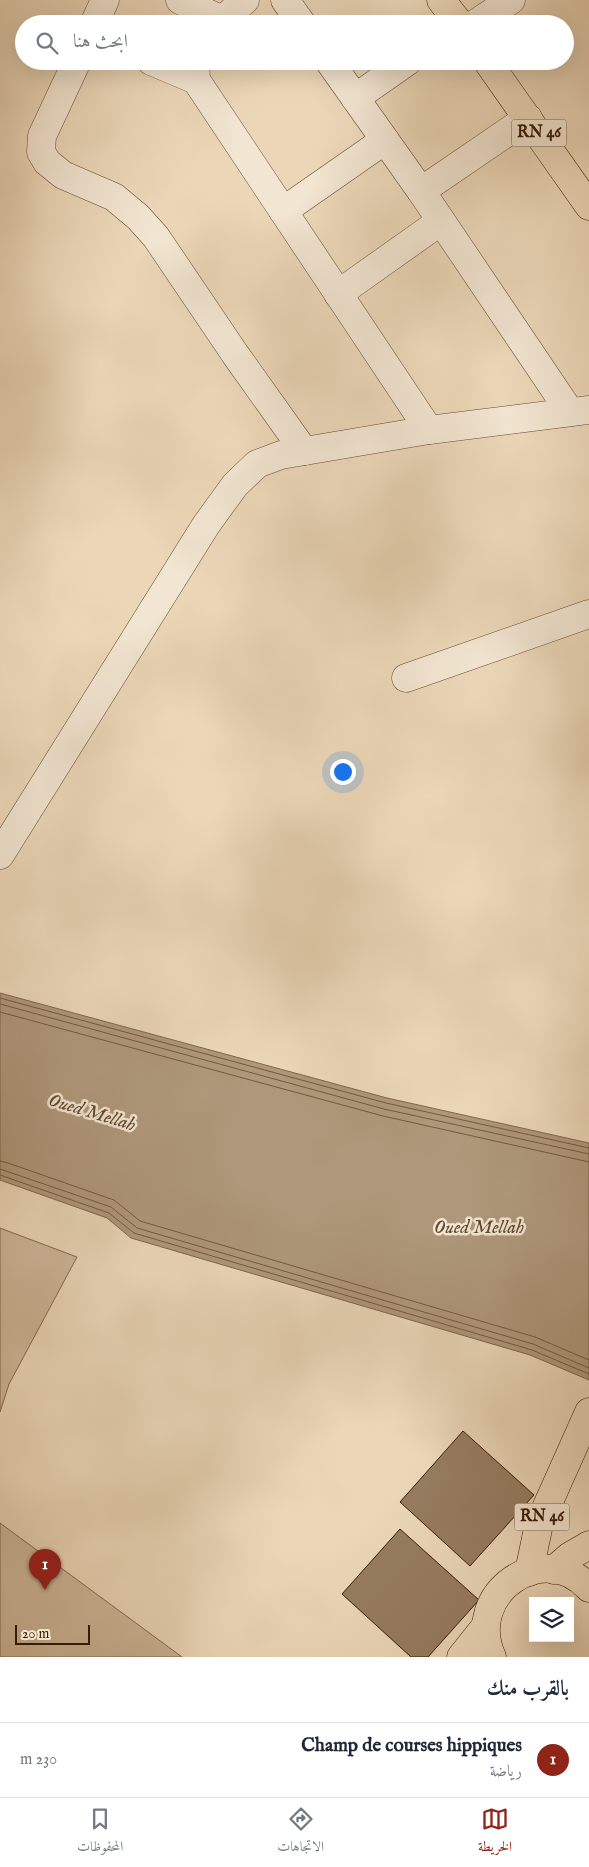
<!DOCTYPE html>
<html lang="ar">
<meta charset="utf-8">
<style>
body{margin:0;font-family:"IM FELL English",Amiri,serif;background:#f2f2f3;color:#1f2937;direction:rtl}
.controls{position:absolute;right:15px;bottom:15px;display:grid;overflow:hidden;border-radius:0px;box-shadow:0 5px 20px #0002}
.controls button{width:45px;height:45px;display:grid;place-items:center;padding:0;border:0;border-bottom:1px solid #e0e1e3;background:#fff;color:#1f2937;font:25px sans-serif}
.scale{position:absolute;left:15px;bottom:12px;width:75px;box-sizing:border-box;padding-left:5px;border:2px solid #391c02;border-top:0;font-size:14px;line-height:18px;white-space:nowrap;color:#391c02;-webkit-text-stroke:4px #f2e5d1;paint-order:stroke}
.you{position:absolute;left:342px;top:771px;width:18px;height:18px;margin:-12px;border:4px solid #fff;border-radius:50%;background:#1a73e8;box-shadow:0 0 0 8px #1a73e833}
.badge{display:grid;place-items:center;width:32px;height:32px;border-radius:50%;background:#8f2418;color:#fff;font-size:16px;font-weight:700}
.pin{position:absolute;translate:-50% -41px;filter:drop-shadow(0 1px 2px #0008)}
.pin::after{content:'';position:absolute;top:26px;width:18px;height:15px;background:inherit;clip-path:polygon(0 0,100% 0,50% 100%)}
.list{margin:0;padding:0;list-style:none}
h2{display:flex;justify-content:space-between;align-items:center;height:65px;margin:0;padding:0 20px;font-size:21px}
h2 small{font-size:16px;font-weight:400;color:#747a83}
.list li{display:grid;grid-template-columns:32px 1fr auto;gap:15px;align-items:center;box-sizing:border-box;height:75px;padding:0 20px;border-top:1px solid #e0e1e3}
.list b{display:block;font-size:19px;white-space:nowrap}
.list p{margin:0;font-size:16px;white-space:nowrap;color:#747a83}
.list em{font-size:16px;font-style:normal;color:#747a83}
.icon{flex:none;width:28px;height:28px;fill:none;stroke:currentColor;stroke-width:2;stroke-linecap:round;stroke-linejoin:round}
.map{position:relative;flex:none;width:589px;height:1657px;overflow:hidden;direction:ltr}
.search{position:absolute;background:#fff;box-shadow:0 5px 20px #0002;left:15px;right:15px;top:15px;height:55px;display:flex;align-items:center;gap:12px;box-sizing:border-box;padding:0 18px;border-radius:28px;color:#747a83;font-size:19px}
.sheet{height:140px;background:#fff}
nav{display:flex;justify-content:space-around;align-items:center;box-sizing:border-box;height:70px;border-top:1px solid #e0e1e3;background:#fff;font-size:14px;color:#747a83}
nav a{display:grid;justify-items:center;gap:2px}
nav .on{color:#8f2418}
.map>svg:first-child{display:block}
.green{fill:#cdb799;stroke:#836a4e}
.water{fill:#ae977a;stroke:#7f664a}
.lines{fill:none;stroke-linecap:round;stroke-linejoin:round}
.shore{stroke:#745a3e;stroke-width:1}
.building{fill:#967d61;stroke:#391c02}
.minor-casing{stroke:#664b30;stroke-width:29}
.primary-casing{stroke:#391c02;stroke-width:29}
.trunk-casing{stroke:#391c02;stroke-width:29}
.minor{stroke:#f2e5d1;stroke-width:28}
.primary{stroke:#ebd7b8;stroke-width:28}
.trunk{stroke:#ebd7b8;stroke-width:28}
.labels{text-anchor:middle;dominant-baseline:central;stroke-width:5;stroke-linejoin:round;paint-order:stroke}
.shield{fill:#f2e5d1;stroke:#705840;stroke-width:1}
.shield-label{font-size:16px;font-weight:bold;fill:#391c02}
.water-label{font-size:19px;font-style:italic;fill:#62472c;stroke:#f2e5d1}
</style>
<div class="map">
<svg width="589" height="1657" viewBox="0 0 589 1657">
<rect width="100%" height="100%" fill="#ebd7b8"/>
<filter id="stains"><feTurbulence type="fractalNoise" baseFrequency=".004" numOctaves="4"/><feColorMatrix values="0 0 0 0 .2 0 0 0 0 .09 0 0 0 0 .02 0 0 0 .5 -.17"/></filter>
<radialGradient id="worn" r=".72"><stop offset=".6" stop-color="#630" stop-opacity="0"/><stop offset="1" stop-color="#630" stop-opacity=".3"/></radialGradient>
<g class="green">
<path d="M0,1228L77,1257L9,1384L0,1412Z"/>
<path d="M0,1523L182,1657H0Z"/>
</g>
<path class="water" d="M0,993L387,1098L589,1143V1380L530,1355L131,1238L107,1218L0,1180Z"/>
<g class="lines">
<g class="shore">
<path d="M0,998L386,1103L589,1148"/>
<path d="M0,1004L384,1109L589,1154"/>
<path d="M0,1012L383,1116L589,1162"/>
<path d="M0,1161L8,1163L114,1200L140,1221L535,1337L589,1360"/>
<path d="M0,1169L111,1207L137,1228L533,1344L589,1368"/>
<path d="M0,1175L109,1213L134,1233L532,1350L589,1374"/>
</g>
</g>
<g class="building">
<path d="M463,1431L534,1495L470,1566L400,1502Z"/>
<path d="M400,1529L479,1600L428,1657H411L342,1594Z"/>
</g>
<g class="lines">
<g class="minor-casing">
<g id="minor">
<path d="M180,0L222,20"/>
<path d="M285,0L302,24"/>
<path d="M94,24L105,0"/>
<path d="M218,24L245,0"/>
<path d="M475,24L511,0"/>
<path d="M77,61L42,136L41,152L47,162L63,175L114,197L138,217L156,237L235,354L304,451"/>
<path d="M151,61L196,80"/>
<path d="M195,61L196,80L429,430"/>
<path d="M329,61L421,191L570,412"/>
<path d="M355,98L408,61"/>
<path d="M421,191L528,118"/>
<path d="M283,211L385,140"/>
<path d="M338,294L441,221"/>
<path d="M406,678L589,614"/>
<path d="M0,855L206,525L235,485L257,464L281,455L429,430L589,410"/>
</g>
</g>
<g class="primary-casing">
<g id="primary">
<path d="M441,0L460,24"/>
<path d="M487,61L589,206"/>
<path d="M529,1572L539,1524L589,1412"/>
</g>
</g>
<g class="trunk-casing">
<g id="trunk">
<path d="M554,1570L570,1556L589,1545"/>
<path d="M461,1657L485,1627"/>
<path d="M492,1657C463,1593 544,1538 589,1588"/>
</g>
</g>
<use href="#minor" class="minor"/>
<use href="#primary" class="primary"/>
<use href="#trunk" class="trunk"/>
</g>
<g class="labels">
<g class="shield">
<rect x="511.5" y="119.5" width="55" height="27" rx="4"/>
<rect x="514.5" y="1503.5" width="55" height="27" rx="4"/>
</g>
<g class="shield-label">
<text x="539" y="133">RN 46</text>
<text x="542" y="1517">RN 46</text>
</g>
<g class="water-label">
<text transform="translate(92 1113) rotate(17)">Oued Mellah</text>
<text x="479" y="1228">Oued Mellah</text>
</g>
</g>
<rect width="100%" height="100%" filter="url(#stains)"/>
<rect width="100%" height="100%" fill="url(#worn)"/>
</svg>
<div class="controls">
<button><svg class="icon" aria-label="layers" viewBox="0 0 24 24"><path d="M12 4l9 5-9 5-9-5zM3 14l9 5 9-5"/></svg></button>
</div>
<div class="scale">20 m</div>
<div class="you"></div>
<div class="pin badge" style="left:45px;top:1590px">1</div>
<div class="search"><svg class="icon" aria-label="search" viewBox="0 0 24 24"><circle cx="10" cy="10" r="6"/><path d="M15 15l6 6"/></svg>ابحث هنا</div>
</div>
<section class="sheet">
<h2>بالقرب منك<small></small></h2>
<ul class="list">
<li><span class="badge">1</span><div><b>Champ de courses hippiques</b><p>رياضة</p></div><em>230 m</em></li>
</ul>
</section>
<nav>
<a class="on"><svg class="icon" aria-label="map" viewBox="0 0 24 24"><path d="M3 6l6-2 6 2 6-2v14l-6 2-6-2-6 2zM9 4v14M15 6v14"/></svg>الخريطة</a>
<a><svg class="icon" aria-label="directions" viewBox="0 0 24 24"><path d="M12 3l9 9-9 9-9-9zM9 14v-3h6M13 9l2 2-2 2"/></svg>الاتجاهات</a>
<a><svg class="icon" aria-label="saved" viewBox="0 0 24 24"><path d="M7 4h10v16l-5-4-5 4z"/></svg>المحفوظات</a>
</nav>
